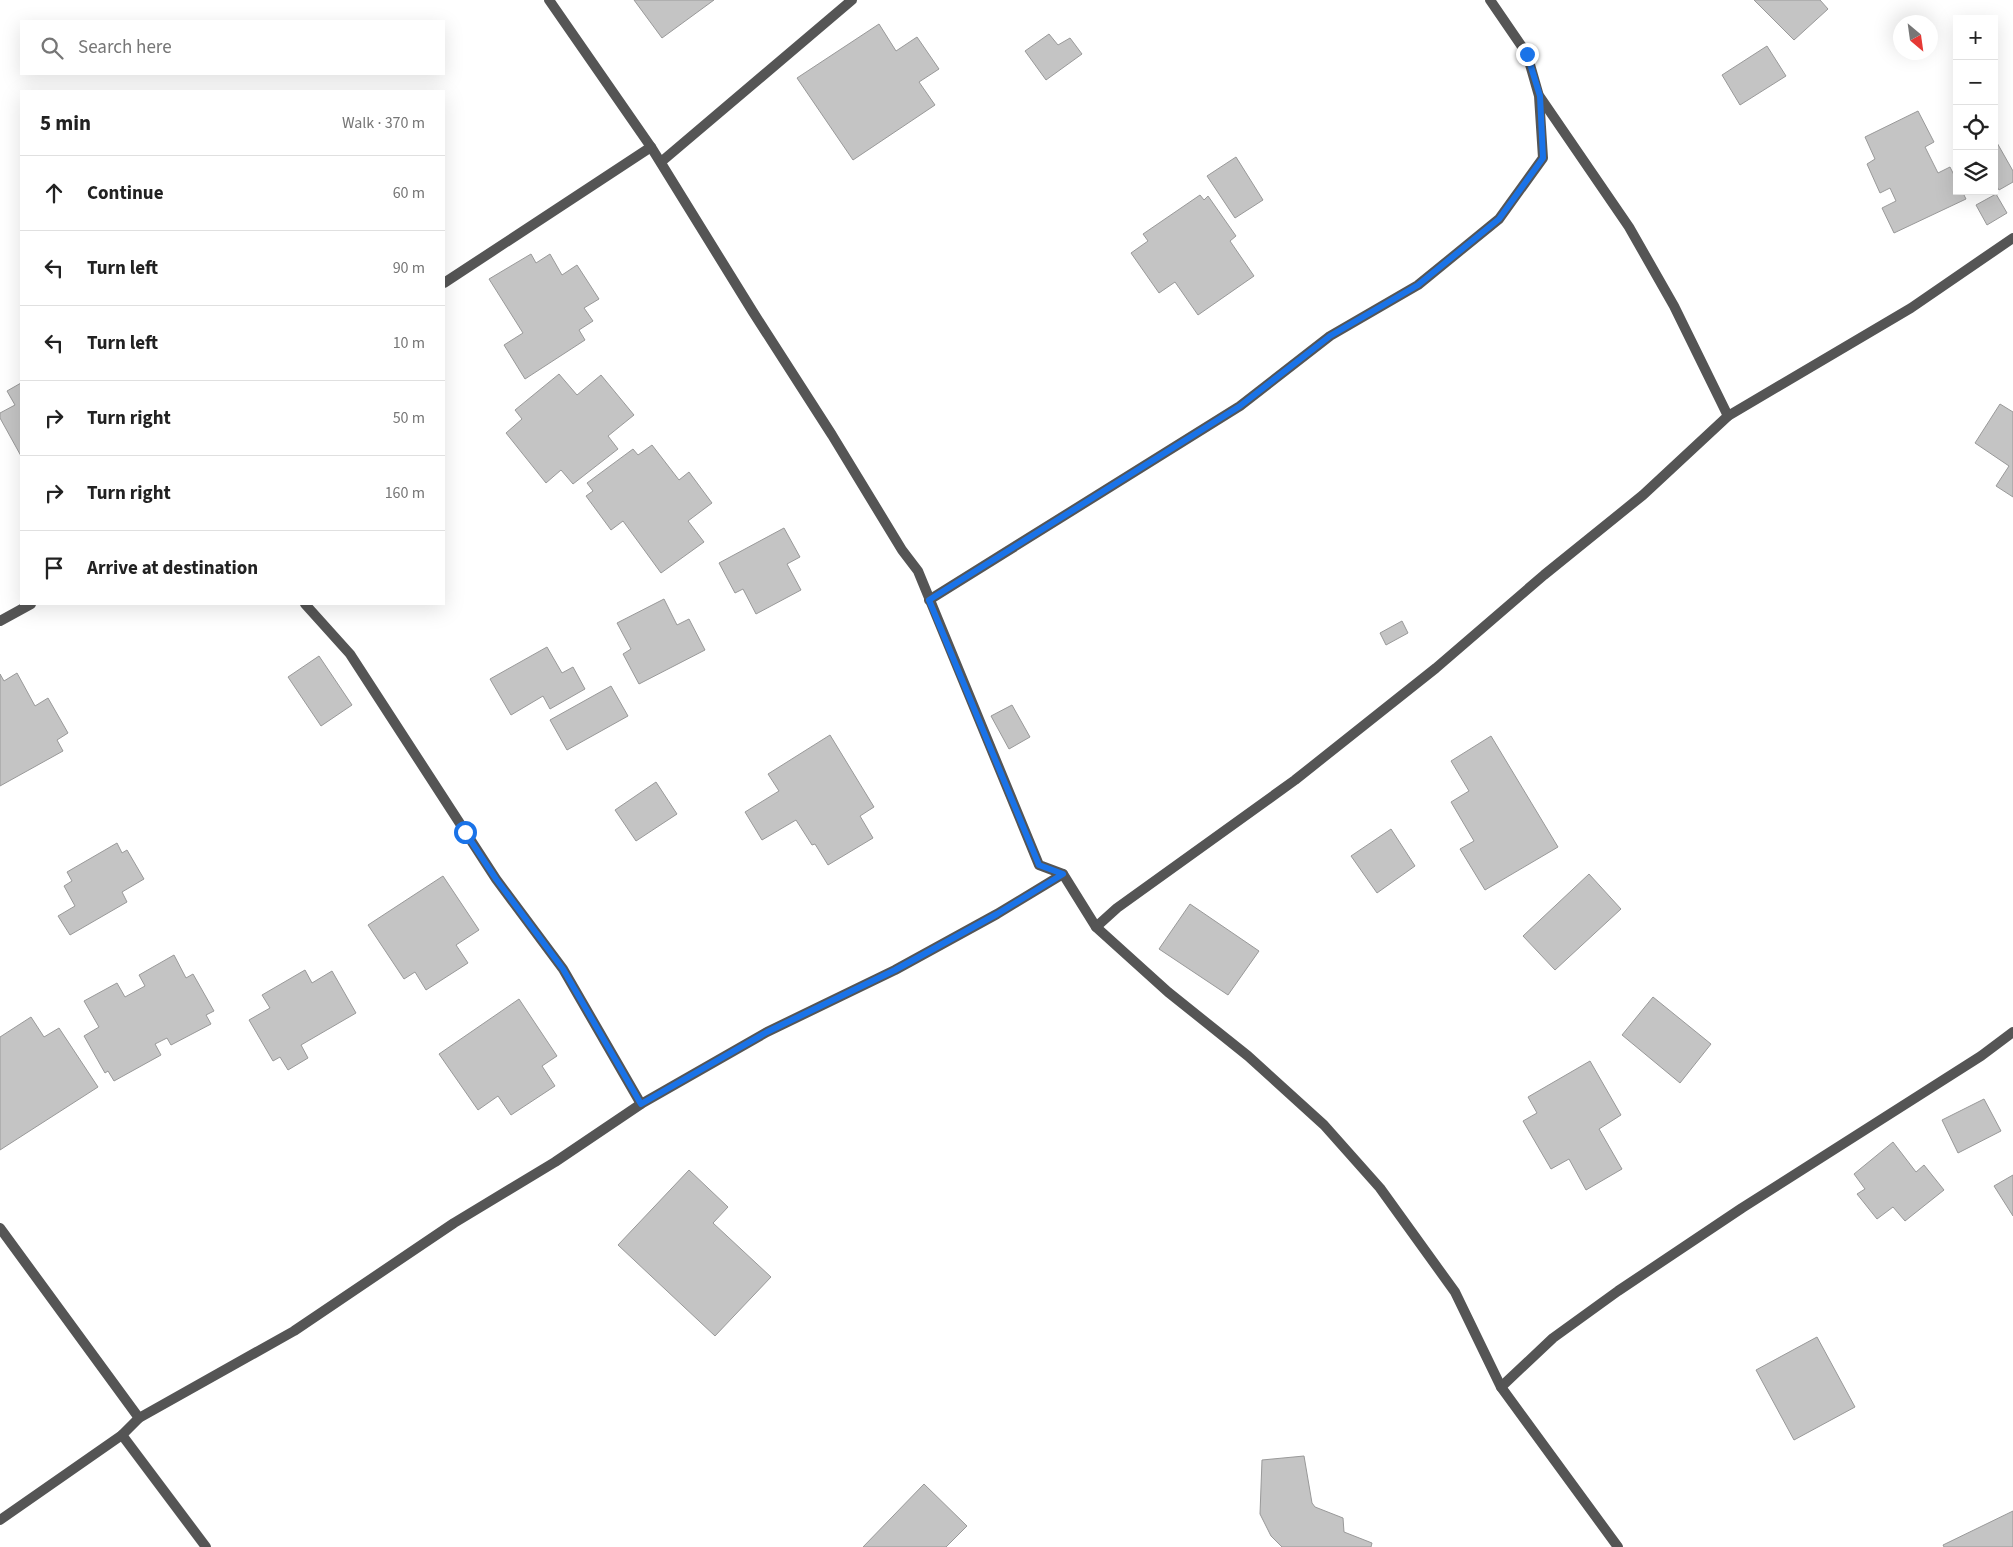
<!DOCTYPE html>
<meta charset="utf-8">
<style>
body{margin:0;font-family:"Source Sans 3",sans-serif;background:#f2f2f2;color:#222}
.controls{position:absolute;right:15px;top:15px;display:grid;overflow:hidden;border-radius:0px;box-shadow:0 5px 20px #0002}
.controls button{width:45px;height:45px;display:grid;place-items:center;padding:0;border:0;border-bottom:1px solid #e0e0e0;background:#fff;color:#222;font:25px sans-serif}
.compass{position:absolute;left:1893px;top:15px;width:45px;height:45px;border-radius:50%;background:#fff;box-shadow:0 5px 20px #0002;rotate:151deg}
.stop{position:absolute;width:15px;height:15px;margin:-11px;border:4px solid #1a73e8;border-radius:50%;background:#fff}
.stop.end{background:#1a73e8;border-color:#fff;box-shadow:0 1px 5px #0008}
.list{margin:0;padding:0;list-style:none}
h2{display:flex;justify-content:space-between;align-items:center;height:65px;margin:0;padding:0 20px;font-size:21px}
h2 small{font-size:16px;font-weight:400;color:#767676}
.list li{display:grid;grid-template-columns:32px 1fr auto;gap:15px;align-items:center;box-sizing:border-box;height:75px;padding:0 20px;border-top:1px solid #e0e0e0}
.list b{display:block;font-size:19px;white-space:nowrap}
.list em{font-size:16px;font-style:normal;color:#767676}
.icon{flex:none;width:28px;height:28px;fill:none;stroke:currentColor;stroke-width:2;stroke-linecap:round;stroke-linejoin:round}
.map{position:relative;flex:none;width:2013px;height:1547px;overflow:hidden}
.search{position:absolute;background:#fff;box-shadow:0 5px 20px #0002;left:20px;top:20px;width:425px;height:55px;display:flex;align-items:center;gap:12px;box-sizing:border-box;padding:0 18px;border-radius:0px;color:#767676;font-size:19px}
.panel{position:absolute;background:#fff;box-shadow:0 5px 20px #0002;left:20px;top:90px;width:425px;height:515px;border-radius:0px}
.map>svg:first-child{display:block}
.building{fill:#c4c4c4;stroke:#999}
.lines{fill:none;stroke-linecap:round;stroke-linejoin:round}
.street{stroke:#555;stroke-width:10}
.route{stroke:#1a73e8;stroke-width:6}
</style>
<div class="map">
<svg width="2013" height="1547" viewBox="0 0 2013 1547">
<rect width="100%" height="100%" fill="#fff"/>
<g class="building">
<path d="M634,0H714L662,38Z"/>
<path d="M1754,0H1820L1828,9L1794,40Z"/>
<path d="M879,24L896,51L917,37L939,69L919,82L935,105L853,160L797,78Z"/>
<path d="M1049,34L1058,45L1070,38L1082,54L1046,80L1025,51Z"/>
<path d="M1767,46L1786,76L1740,105L1722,75Z"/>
<path d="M1918,111L1934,142L1925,147L1938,173L1950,167L1957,181V191H1962L1966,199L1894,233L1882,208L1896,201L1890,188L1880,193L1867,164L1875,159L1865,137Z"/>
<path d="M1996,141L2013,171V182L1999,190L1994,181V142Z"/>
<path d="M1236,157L1263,200L1235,218L1207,176Z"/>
<path d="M1996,194L2007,213L1987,225L1976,205Z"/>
<path d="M1200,195L1204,200L1208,196L1236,236L1230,241L1254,276L1198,315L1175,282L1159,293L1131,253L1148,241L1143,234Z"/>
<path d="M531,254L536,263L550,254L562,275L577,265L599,299L584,308L593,321L579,330L585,340L525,379L504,345L523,333L489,279Z"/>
<path d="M559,374L577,395L601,375L634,415L608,436L618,449L573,484L561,470L546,483L506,433L522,419L515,410Z"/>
<path d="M21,383V456L0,418V413L15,405L7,391Z"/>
<path d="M2000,404L2013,412V497L1996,486L2009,466L1975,443Z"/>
<path d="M652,445L679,480L689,472L712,503L688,521L704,542L661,573L623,521L611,530L586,496L593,491L587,483L633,449L638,455Z"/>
<path d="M784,528L800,557L787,564L801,590L756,614L743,589L735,593L719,563Z"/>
<path d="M664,599L677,625L689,619L705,650L639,684L623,654L631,649L617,623Z"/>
<path d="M1402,621L1408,633L1386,645L1380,633Z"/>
<path d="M547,647L562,673L573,667L585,689L550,709L543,696L511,715L490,679Z"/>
<path d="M319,656L352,705L321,726L288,677Z"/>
<path d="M17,673L35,706L48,698L68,733L57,740L63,751L0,786V674L4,681Z"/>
<path d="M611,686L628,716L567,750L550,720Z"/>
<path d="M1012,705L1030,737L1009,749L991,716Z"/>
<path d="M830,735L874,807L860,816L873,838L828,865L815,844L812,845L796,820L762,840L745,812L779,791L768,774Z"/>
<path d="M1491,736L1558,847L1485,890L1460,849L1474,841L1451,802L1469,791L1451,761Z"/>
<path d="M656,782L677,814L636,841L615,810Z"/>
<path d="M1391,829L1415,866L1377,893L1351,856Z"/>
<path d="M117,843L122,853L127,850L144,879L122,892L127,902L70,935L58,916L75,906L64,886L72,881L67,872Z"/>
<path d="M1589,874L1621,909L1555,970L1523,936Z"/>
<path d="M443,876L479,930L456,945L468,963L426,990L415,972L404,979L368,925Z"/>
<path d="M1190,904L1259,951L1228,995L1159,949Z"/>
<path d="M174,955L186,978L193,974L214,1011L206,1015L211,1024L171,1045L167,1038L155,1044L161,1055L114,1081L108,1071L105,1073L84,1036L99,1027L84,1001L117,983L125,997L145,986L139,975Z"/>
<path d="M305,970L312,983L332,971L356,1013L301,1045L308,1058L288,1070L280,1057L273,1061L249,1020L270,1008L262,995Z"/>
<path d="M1653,997L1711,1044L1680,1083L1622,1035Z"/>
<path d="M519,999L557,1056L542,1066L555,1086L511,1115L498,1096L478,1110L439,1054Z"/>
<path d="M31,1017L44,1037L59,1028L98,1087L0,1150V1037Z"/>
<path d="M1590,1061L1621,1115L1599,1129L1622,1169L1586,1190L1569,1159L1551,1169L1523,1121L1537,1113L1528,1097Z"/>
<path d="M1984,1099L2001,1131L1958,1153L1942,1120Z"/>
<path d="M1893,1142L1916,1172L1924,1165L1944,1190L1905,1221L1893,1207L1877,1219L1857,1194L1865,1189L1854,1174Z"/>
<path d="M689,1170L728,1207L713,1223L771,1277L715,1336L618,1245Z"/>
<path d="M2013,1175V1216L1994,1186Z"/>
<path d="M1817,1337L1855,1407L1794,1440L1756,1370Z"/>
<path d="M1304,1456L1312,1503L1315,1507L1343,1518L1344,1532L1372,1543L1371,1547H1282L1271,1536L1260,1514L1262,1460Z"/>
<path d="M924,1484L967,1526L946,1547H863Z"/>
<path d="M2013,1511V1547H1944L1943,1545Z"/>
</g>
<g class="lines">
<g class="street">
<path d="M549,0L651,147L753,312L832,435L902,550L918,571L1039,865L1063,874L1096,927L1168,992L1248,1056L1324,1125L1380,1188L1455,1292L1501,1387L1618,1547"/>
<path d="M1540,97L1629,227L1674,306L1728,416"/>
<path d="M661,162L852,0"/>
<path d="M444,283L651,147"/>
<path d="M929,600L1240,406L1330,336L1418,285L1499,219L1543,158L1539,96L1527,54L1490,0"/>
<path d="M305,604L350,654L496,879L563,969L641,1104"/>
<path d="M0,621L31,604"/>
<path d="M1096,927L1117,908L1295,780L1436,668L1544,575L1643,495L1728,416L1911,308L2013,238"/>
<path d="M0,1228L139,1418"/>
<path d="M1501,1387L1553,1338L1618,1291L1742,1208L1981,1056L2013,1032"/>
<path d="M122,1435L206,1547"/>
<path d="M0,1520L122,1435L139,1418L294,1331L454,1223L555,1162L641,1104L767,1032L895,970L997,914L1063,874"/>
</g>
</g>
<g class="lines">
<path class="route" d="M465,832L496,879L563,969L641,1104L767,1032L895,970L997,914L1063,874L1039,865L929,600L1240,406L1330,336L1418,285L1499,219L1543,158L1540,96L1527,54"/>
</g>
</svg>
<div class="controls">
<button>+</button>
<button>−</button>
<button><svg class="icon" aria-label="locate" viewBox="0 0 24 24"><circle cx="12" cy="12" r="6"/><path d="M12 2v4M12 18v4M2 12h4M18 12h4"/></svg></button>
<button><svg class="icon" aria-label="layers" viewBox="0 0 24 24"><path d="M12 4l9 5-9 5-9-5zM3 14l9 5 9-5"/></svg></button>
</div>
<svg class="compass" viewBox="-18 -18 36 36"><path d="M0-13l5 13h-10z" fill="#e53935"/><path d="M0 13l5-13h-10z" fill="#767676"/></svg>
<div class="stop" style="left:465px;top:832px"></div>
<div class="stop end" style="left:1527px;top:54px"></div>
<div class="search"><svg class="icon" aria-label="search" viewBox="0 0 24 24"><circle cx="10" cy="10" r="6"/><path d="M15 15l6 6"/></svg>Search here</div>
<section class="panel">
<h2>5 min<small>Walk · 370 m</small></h2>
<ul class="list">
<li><svg class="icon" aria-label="ahead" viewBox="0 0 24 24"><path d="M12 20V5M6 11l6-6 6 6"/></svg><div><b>Continue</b></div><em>60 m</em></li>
<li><svg class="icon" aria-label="left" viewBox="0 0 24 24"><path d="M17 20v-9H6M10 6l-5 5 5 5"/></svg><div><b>Turn left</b></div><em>90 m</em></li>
<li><svg class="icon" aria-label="left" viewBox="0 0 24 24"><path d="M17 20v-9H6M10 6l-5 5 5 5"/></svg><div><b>Turn left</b></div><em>10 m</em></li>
<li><svg class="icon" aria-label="right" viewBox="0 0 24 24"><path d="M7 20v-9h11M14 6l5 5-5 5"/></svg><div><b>Turn right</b></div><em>50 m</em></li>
<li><svg class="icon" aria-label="right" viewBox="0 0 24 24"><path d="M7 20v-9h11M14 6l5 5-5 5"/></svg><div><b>Turn right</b></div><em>160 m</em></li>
<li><svg class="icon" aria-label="arrive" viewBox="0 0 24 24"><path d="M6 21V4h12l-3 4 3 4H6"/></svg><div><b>Arrive at destination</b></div></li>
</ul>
</section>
</div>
